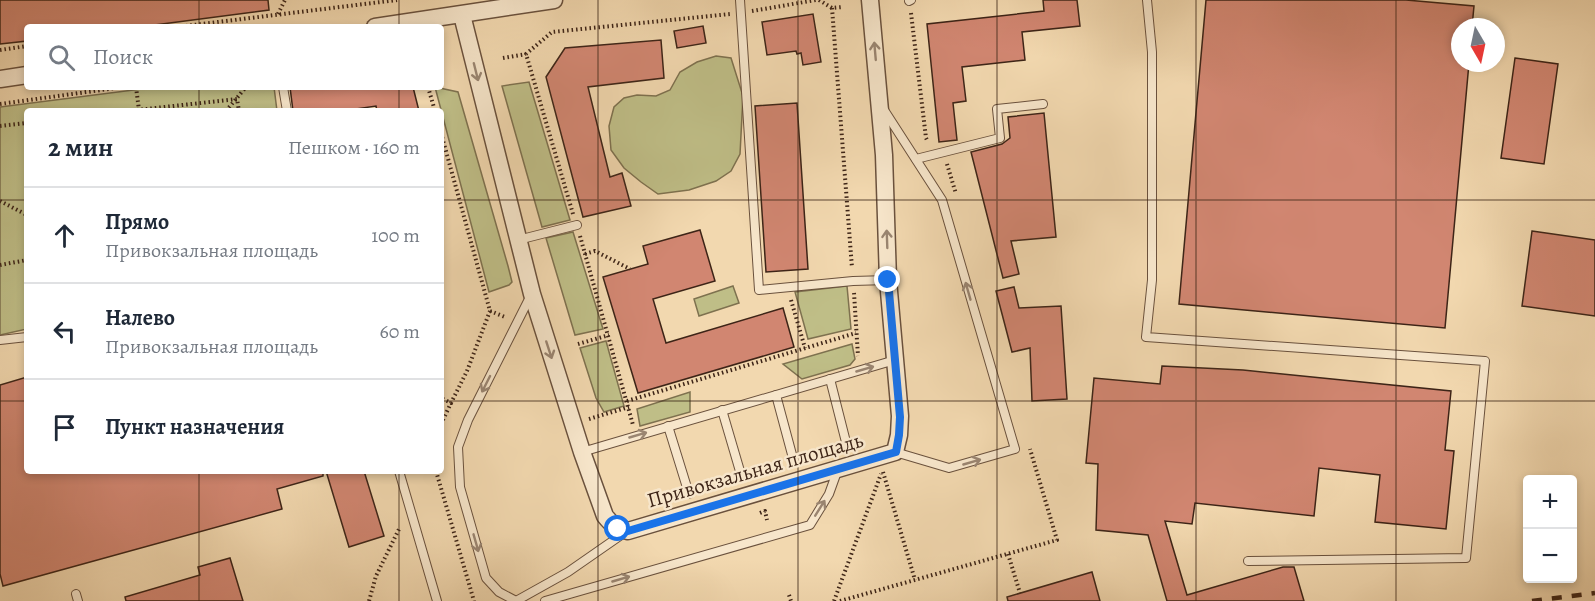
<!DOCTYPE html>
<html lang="ru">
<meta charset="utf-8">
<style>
body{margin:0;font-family:Alegreya,serif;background:#f2f2f3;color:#1f2937}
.controls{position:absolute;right:18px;bottom:18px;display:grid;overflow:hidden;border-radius:6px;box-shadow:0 3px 9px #0003}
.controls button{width:54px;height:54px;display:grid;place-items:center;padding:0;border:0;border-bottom:2px solid #e0e1e3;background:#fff;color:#1f2937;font:30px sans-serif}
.compass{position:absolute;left:1451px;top:18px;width:54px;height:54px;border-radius:50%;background:#fff;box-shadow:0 3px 9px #0003;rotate:171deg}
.stop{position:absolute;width:18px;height:18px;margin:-14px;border:4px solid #1a73e8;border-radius:50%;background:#fff}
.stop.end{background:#1a73e8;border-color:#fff;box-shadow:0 2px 6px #0008}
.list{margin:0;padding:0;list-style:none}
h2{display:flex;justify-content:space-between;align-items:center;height:78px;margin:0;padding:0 24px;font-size:26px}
h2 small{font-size:20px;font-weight:400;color:#747a83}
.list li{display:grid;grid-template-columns:39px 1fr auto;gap:18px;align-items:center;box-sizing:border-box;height:96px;padding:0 24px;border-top:2px solid #e0e1e3}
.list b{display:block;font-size:22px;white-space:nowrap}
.list p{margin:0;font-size:20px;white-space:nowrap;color:#747a83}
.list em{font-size:20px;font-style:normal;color:#747a83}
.icon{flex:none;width:33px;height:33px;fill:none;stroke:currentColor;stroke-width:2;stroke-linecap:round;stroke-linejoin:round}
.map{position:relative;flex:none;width:1595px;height:601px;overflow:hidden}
.search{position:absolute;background:#fff;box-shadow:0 3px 9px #0003;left:24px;top:24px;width:420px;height:66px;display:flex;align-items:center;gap:15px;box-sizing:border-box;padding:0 21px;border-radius:6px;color:#747a83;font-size:22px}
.panel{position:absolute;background:#fff;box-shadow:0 3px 9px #0003;left:24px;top:108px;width:420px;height:366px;border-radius:6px}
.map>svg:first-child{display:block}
.green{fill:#bfbe87;stroke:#7e714f;stroke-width:1.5}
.building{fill:#d18671;stroke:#3d2417;stroke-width:1.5}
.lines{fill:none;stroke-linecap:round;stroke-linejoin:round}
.lane-casing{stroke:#6a513d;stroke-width:10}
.street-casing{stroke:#6a513d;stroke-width:19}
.path{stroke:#3d2417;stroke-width:4;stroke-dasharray:1.5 3;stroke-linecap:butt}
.lane{stroke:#f7e6cb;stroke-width:8}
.street{stroke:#f7e6cb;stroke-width:16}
.rail{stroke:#3d2417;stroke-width:4.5;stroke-dasharray:10 10;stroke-linecap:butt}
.oneway{stroke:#9a8571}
.route{stroke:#1a73e8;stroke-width:8}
.grid{fill:none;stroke:#3d2417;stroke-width:1.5;stroke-opacity:0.55}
.labels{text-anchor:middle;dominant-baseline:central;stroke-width:5;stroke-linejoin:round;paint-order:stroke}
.street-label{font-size:21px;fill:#3d2417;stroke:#f7e6cb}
</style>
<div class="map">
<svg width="1595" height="601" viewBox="0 0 1595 601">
<rect width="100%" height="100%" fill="#f2d8af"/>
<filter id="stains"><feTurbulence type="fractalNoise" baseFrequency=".00333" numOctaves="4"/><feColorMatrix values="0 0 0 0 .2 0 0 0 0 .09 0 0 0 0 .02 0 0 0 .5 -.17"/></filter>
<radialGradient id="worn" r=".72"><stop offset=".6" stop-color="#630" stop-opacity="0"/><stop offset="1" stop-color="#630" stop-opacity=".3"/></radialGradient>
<g class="green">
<path d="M716,56L731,58L743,96L740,154L731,171L716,181L689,190L658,194L641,182L624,168L611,150L609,126L614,107L624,98L637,95L656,96L670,90L680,72L697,62Z"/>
<path d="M529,82L570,220L542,227L502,86Z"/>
<path d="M157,87H274L277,111H27V329L0,335V107Z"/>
<path d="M435,87L458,92L508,266L512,282L509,285L489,292Z"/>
<path d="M573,232L603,329L575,335L546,238Z"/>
<path d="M733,286L739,303L699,316L694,299Z"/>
<path d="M847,286L851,329L808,339L795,292Z"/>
<path d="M606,341L624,406L604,412L596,398L580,348Z"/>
<path d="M852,344L855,359L850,365L802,379L783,364Z"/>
<path d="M690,392V412L640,426L637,409Z"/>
</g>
<g class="building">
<path d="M0,0H268L269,10L139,27H27V41L0,44Z"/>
<path d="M1043,0H1077L1080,26L1022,32L1025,60L962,67L966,101L953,103L957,140L939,142L927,24L1044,11Z"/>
<path d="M1206,0H1406L1474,6L1472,27H1460V63H1469L1445,328L1179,304Z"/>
<path d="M813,14L821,62L803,65L801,53L797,54L796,51L767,55L762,22Z"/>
<path d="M703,26L706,43L677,48L674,31Z"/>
<path d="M661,40L664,78L588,87L610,177L622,173L631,206L583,217L546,77L565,48Z"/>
<path d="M1515,58L1558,64L1544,164L1501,158Z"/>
<path d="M290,87H413L419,111H377L376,106L342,111H293Z"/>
<path d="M797,103L808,269L766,272L755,106Z"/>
<path d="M1044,113L1056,237L1011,241L1019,274L1003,278L971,152L1002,144L1010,138L1008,117Z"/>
<path d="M700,230L715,281L653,299L666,343L783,308L794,347L638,393L603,277L648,264L643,246Z"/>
<path d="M1532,231L1595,240V316L1522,306Z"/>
<path d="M1014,287L1019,308L1061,306L1067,399L1032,401L1030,348L1012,352L996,291Z"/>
<path d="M1162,366L1243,370L1451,391L1445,450L1454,451L1446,529L1375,522L1380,475L1319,468L1314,516L1195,503L1192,524L1165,521L1187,595L1283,567H1294L1304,601H1167L1148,535L1096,530L1098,464L1086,463L1094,378L1160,384Z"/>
<path d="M27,377V471H323V476L277,489L282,509L3,586L0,574V385Z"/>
<path d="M326,471H364L384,536L349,547Z"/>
<path d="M230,558L243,601H126L125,597L200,575L198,567Z"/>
<path d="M1092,572L1100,601H1008L1007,597Z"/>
</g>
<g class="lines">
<g class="lane-casing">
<g id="lane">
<path d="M740,0L759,290L853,281L888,280"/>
<path d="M1147,0L1152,52V280L1146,337L1485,361L1466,558L1248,561"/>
<path d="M909,1L911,0"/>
<path d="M283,87L287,111"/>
<path d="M884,110L942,200L1015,449L949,468L895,452"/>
<path d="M916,159L1000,138L997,109L1043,104"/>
<path d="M518,240L577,225"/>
<path d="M0,340L27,337"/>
<path d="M830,379L847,446"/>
<path d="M776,395L794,462"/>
<path d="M722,410L742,478"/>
<path d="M668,426L689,494"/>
<path d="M582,452L895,360"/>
<path d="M399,471L437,601"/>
<path d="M76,594L78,601"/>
<path d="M516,601L499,592L486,578L460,487L458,447L468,420L531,295"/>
<path d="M516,601L568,572L627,531"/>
<path d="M545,601L810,525L829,494L838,469"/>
</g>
</g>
<g class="street-casing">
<g id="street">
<path d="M462,15L532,294L582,452L605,516C612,525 617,528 628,531L895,452L899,435L900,416L888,280L884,155L870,0"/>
<path d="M375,27L554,0"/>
<path d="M0,79L27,75"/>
</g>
</g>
<g class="path">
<path d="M819,0L832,8L843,7"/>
<path d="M832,8L852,268"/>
<path d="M752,11L816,0"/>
<path d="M911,13L926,138L928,142"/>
<path d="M278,14L285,0"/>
<path d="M177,27L397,0"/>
<path d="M0,50L27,46"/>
<path d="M503,58L526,54"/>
<path d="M136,87L139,110"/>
<path d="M428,87L435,111"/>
<path d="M0,104L123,87"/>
<path d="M128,111L237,99L239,111"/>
<path d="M226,111L246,87"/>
<path d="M0,126L27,123"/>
<path d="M441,133L490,311L467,371L451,403L441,398"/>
<path d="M947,164L956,194"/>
<path d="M0,201L27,215"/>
<path d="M573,214L526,54L552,32L730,14"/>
<path d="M580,236L633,425"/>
<path d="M585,254L595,251L630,269"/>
<path d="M0,265L27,260"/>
<path d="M854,293L858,356"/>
<path d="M791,300L805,348"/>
<path d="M490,311L505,317"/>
<path d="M578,344L609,335"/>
<path d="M627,401L856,333"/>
<path d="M589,419L629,407"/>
<path d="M441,424L451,403"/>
<path d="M436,471L474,601"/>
<path d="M883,472L915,580"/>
<path d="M760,513L765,511L767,520"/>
<path d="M1008,554L1020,593"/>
<path d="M789,595L791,601"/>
<path d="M369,601L376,576L400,527"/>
<path d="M834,601L881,474"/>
<path d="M840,601L1057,540L1030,449"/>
</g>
<use href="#lane" class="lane"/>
<use href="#street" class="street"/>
<path class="rail" d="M1532,601L1595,593"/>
</g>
<defs><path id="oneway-shaft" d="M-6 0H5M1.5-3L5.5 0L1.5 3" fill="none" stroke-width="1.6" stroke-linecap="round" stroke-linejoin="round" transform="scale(1.5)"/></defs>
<g class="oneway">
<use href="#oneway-shaft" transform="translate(875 51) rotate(-95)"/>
<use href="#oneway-shaft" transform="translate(476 72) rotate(76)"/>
<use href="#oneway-shaft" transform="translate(887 239) rotate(-92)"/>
<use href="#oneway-shaft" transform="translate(968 291) rotate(-106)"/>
<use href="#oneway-shaft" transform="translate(549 350) rotate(72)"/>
<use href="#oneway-shaft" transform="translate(865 369) rotate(-16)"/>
<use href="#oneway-shaft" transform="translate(486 384) rotate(117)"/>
<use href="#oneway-shaft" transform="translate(638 435) rotate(-16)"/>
<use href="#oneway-shaft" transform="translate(972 462) rotate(-16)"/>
<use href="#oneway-shaft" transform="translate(820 508) rotate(-58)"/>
<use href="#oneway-shaft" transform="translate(476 543) rotate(74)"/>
<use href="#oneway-shaft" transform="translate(621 579) rotate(-16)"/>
</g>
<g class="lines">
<path class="route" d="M618,529L628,531L896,452L899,435L900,417L888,280"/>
</g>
<path class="grid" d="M199,0V27M399,0V27M598,0V601M798,0V601M997,0V601M1196,0V601M1396,0V601M199,87V111M399,87V111M0,200H27M441,200H1595M0,401H27M441,401H1595M199,471V601M399,471V601"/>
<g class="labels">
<g class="street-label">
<text transform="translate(755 470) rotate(-16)">Привокзальная площадь</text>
</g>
</g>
<rect width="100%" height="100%" filter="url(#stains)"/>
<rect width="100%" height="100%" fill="url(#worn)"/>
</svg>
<div class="controls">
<button>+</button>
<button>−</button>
</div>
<svg class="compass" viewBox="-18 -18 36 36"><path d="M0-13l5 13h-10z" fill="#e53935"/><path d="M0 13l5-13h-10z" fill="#747a83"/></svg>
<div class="stop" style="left:618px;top:529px"></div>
<div class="stop end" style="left:888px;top:280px"></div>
<div class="search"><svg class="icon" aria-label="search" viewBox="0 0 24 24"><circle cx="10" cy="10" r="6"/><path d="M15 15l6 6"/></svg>Поиск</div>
<section class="panel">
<h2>2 мин<small>Пешком · 160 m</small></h2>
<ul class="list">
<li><svg class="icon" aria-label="ahead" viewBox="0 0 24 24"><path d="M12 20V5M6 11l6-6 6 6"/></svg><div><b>Прямо</b><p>Привокзальная площадь</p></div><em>100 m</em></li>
<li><svg class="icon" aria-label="left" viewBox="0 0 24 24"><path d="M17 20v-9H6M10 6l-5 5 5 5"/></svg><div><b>Налево</b><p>Привокзальная площадь</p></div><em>60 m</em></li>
<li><svg class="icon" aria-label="arrive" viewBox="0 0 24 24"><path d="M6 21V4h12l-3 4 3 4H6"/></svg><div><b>Пункт назначения</b></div></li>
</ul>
</section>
</div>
